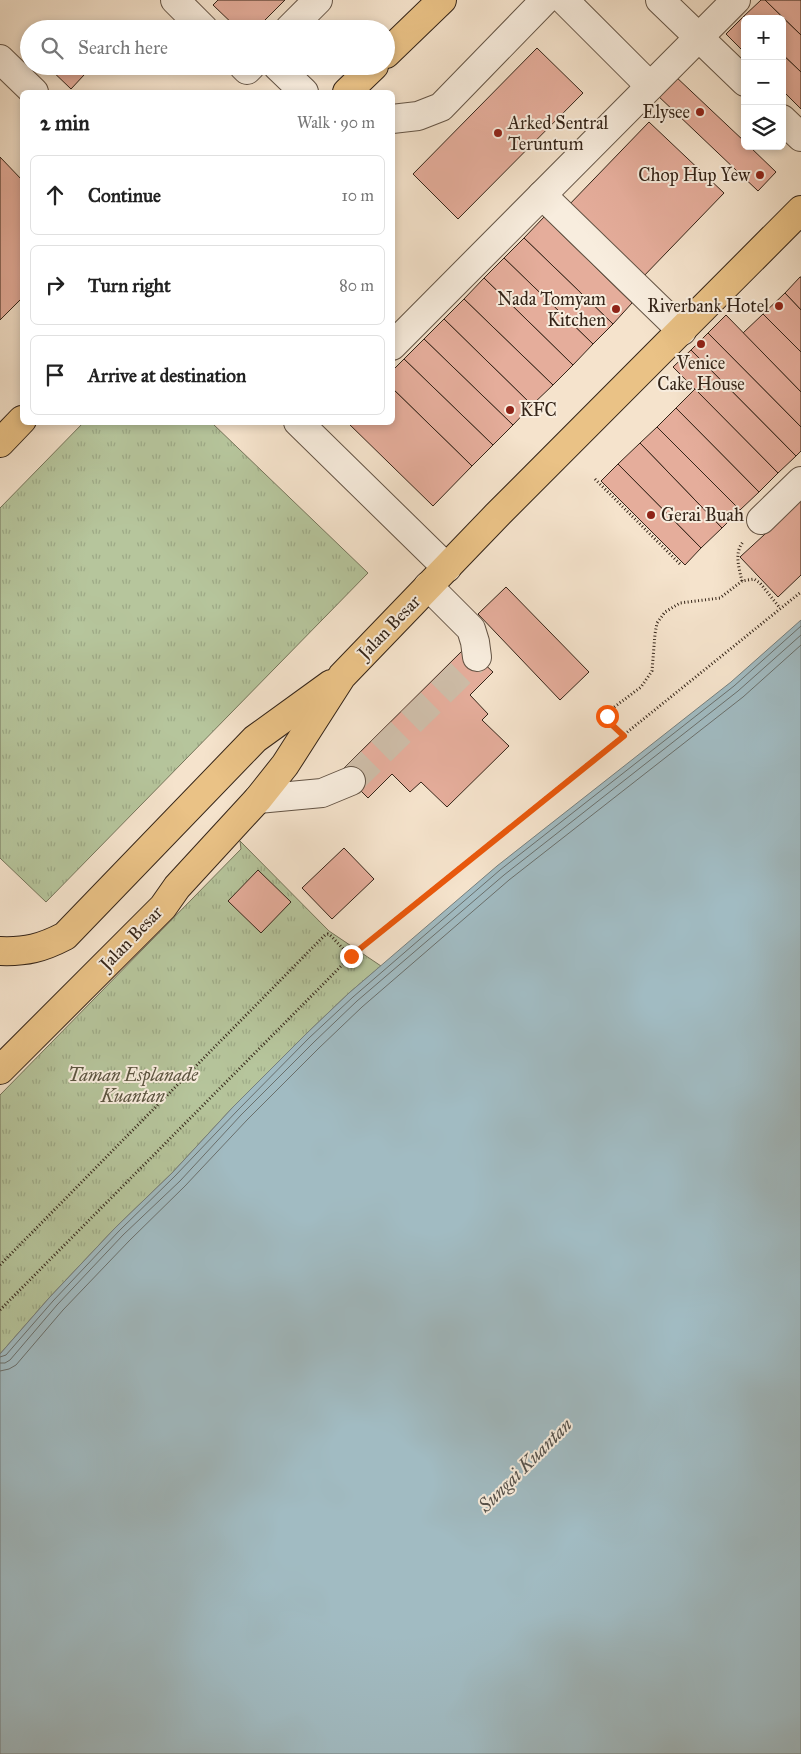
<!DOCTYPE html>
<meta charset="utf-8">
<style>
body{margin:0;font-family:"IM FELL Great Primer",serif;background:#f2f2f2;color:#222}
.controls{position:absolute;right:15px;top:15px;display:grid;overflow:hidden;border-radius:8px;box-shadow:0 2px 8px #0003}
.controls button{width:45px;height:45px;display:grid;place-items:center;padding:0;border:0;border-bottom:1px solid #e0e0e0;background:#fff;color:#222;font:25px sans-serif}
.stop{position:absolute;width:15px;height:15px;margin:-11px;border:4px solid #ea580c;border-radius:50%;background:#fff}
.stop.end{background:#ea580c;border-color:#fff;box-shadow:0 1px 5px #0008}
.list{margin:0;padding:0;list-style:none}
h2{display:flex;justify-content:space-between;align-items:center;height:65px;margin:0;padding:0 20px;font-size:21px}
h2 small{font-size:16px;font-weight:400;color:#767676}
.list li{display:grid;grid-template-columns:32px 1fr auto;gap:15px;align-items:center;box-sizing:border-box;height:80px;margin:0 10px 10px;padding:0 10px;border:1px solid #e0e0e0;border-radius:8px}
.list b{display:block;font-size:19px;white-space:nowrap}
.list em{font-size:16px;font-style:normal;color:#767676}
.icon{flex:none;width:28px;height:28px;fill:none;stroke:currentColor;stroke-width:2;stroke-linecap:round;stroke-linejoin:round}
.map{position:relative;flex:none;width:801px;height:1754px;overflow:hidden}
.search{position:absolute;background:#fff;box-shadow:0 2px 8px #0003;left:20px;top:20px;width:375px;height:55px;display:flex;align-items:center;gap:12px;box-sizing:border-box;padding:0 18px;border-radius:28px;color:#767676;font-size:19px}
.panel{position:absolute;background:#fff;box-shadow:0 2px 8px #0003;left:20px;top:90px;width:375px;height:335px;border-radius:8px}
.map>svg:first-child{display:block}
.park{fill:url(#park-tufts);stroke:#75745a}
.water{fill:#a1bbc2;stroke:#757f7e}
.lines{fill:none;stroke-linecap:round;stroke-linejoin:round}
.shore{stroke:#6a706d;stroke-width:1}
.building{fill:#e5ad9b;stroke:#342418}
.minor-tunnel{stroke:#cebda8;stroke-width:28;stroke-dasharray:28 14;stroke-linecap:butt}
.minor-casing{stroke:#645445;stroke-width:30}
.highway-casing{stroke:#342418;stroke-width:30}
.path{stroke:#342418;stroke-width:3;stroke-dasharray:1 2.5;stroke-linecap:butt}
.minor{stroke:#f8edde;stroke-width:28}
.highway{stroke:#eac286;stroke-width:28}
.route{stroke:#ea580c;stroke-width:6}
.poi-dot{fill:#8f2418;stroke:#f8edde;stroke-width:2}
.labels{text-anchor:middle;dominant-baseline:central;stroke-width:4;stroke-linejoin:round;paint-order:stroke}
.poi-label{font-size:18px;fill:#342418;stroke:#f8edde;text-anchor:end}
.street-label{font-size:18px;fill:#342418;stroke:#f8edde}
.park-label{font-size:18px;font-style:italic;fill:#5b5440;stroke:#f8edde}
.water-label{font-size:19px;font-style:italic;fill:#55514b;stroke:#f8edde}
</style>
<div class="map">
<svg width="801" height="1754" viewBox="0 0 801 1754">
<defs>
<pattern id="park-tufts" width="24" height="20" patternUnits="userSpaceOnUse" patternTransform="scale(1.25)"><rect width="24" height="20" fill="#b6c59c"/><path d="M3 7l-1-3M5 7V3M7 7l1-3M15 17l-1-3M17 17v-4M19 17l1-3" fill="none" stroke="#9da986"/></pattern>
</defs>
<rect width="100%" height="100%" fill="#f5e3cc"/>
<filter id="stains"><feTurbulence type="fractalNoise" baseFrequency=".004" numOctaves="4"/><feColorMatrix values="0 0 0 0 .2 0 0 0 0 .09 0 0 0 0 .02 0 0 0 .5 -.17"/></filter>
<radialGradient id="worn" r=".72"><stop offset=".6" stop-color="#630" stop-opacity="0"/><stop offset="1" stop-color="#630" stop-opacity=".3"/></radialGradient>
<g class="park">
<path d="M84,422L212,423L368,573L46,902L0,858V508Z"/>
<path d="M240,841L329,931L381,966L349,993L306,1034L233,1107L172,1173L115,1228L49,1298L0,1354V1095L241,849Z"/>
</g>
<path class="water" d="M801,620V1754H0V1354L49,1298L115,1228L172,1173L233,1107L306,1034L349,993L497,866L731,682Z"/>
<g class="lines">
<g class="shore">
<path d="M0,1357L6,1355L53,1301L119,1231L175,1176L237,1111L309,1038L353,997L500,870L734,686L801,626"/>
<path d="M0,1363H5L10,1360L57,1305L123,1235L180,1181L241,1115L314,1042L357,1001L504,875L738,691L801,635"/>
<path d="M0,1371L9,1369L16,1365L63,1310L129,1241L185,1186L247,1120L319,1048L362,1007L509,880L743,697L801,645"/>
</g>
</g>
<g class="building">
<path d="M218,0H285L256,29H238L213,5Z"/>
<path d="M761,0H765L801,35V72L782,54V19H747L744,16Z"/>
<path d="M765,0H801V35Z"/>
<path d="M744,16L747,19H745V53L726,34Z"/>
<path d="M537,48L583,93L458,219L413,174Z"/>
<path d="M782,54L801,72V109L782,90Z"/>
<path d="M47,66H75L84,75L71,89Z"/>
<path d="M674,75L745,142V146H749L776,172L758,191L656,94Z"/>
<path d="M649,122L724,193L641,279L566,208Z"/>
<path d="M0,157L22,180V298L0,320Z"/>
<path d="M544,217L632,303L613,324L524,238Z"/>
<path d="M524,238L613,324L593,344L504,258Z"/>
<path d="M504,258L593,344L573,365L484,278Z"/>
<path d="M800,277H801V310L785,293Z"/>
<path d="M484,278L573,365L553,385L464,299Z"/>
<path d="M785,293L801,310V352L763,314Z"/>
<path d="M464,299L553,385L532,405L444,319Z"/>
<path d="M763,314L801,352V392L743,333Z"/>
<path d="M726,315L801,392V427L708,333Z"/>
<path d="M444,319L532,405L513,425L424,339Z"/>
<path d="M708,333L801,427V451L796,456L691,350Z"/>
<path d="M424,339L513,425L493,445L404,359Z"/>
<path d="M691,350L796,456L778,473L673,367Z"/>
<path d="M404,359L493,445L472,466L392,388V371Z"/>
<path d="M392,388L472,466L433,506L347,422H392Z"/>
<path d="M695,389L778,473L759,492L676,408Z"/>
<path d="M676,408L759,492L740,510L657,427Z"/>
<path d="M657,427L740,510L722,528L640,443Z"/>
<path d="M640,443L722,528L701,548L618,464Z"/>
<path d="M618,464L701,548L685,565L601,481Z"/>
<path d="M801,501V575L778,597L740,557Z"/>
<path d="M506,587L589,672L560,700L478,614Z"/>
<path d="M466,647L493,672L470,695L488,714L482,720L509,746L447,807L421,782L410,792L392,774L368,798L341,771Z"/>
<path d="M344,848L374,879L332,919L302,888Z"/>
<path d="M258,870L291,902L261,933L228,901Z"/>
</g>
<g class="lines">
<path class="minor-tunnel" d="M351,781L477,657"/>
<g class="minor-casing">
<g id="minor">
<path d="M175,0L204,29"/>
<path d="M564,0L650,86"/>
<path d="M660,0L745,82"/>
<path d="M289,29L318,0"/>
<path d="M0,59L34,92"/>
<path d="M243,66L247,70L251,66"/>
<path d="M277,66L304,92"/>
<path d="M392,119L418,116L441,107L545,0"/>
<path d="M782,119L801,137"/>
<path d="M542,195L682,331"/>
<path d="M392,346L736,0"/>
<path d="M298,422L447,568"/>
<path d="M761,520L801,481"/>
<path d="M428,586L471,629L475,642L477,657"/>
<path d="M258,799L322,793L351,781"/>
</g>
</g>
<g class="highway-casing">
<g id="highway">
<path d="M386,54L442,0"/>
<path d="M347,92L374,66"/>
<path d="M0,443L22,420"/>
<path d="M0,951C26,952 42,948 65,936L255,739L331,684"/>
<path d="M0,1070L163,907L177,887L258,799L285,765L342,676L497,515L801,210"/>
</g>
</g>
<g class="path">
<path d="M595,479L680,564"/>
<path d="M742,581C739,568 734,553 743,542"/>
<path d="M624,736L609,721L607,716L609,711L641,687L652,671L655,634L657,623L665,612L680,603L720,598L742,581L754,579L760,583L780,608"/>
<path d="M0,1265L325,935L328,934L331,936L351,957"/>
<path d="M0,1310L357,950L801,592"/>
</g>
<use href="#minor" class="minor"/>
<use href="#highway" class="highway"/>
</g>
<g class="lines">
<path class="route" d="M351,956L624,736L609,722L607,716"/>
</g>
<g class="poi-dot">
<circle cx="700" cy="112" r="5"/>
<circle cx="498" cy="133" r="5"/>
<circle cx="760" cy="175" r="5"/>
<circle cx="779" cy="306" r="5"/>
<circle cx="616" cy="309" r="5"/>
<circle cx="701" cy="344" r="5"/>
<circle cx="510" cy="410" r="5"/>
<circle cx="651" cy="515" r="5"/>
</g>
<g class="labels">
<g class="poi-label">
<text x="690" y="112">Elysee</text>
<text x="508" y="123" text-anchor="start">Arked Sentral<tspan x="508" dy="21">Teruntum</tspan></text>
<text x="750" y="175">Chop Hup Yew</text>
<text x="606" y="299">Nada Tomyam<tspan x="606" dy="21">Kitchen</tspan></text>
<text x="769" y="306">Riverbank Hotel</text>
<text x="701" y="363" text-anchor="middle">Venice<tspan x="701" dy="21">Cake House</tspan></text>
<text x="520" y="410" text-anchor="start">KFC</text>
<text x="661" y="515" text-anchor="start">Gerai Buah</text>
</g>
<g class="street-label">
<text transform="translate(389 627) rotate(-46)">Jalan Besar</text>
<text transform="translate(131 938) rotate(-46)">Jalan Besar</text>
</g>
<g class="park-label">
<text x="133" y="1075">Taman Esplanade<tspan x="133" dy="21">Kuantan</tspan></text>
</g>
<g class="water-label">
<text transform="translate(525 1465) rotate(-45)">Sungai Kuantan</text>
</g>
</g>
<rect width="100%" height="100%" filter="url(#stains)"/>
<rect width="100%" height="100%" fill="url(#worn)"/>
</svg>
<div class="controls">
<button>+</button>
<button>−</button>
<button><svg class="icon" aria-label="layers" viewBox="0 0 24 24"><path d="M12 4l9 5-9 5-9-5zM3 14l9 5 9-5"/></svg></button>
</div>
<div class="stop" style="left:607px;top:716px"></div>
<div class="stop end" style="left:351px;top:956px"></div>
<div class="search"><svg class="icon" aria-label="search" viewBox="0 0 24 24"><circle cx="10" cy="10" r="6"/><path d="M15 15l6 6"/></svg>Search here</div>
<section class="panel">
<h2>2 min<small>Walk · 90 m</small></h2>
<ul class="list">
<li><svg class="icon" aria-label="ahead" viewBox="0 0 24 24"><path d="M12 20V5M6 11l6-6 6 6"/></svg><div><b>Continue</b></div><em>10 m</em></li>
<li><svg class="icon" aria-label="right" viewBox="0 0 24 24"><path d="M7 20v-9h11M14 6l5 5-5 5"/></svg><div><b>Turn right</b></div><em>80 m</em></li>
<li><svg class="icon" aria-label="arrive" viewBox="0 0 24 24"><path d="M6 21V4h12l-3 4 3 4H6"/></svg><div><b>Arrive at destination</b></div></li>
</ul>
</section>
</div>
